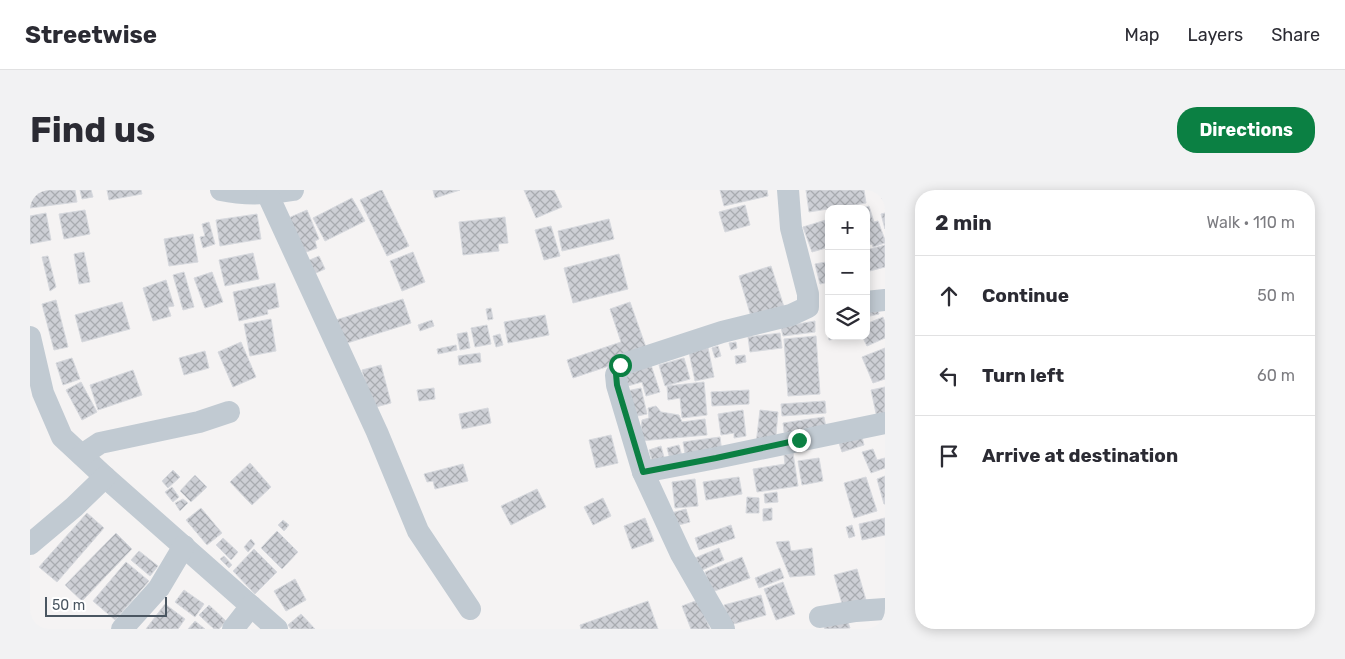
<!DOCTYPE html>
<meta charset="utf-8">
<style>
body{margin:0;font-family:Rubik,sans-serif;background:#f2f2f3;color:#2b2b33}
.controls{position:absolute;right:15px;top:15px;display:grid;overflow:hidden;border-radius:10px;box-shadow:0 2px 12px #0003}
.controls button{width:45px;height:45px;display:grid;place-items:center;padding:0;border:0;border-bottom:1px solid #e1e1e2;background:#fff;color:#2b2b33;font:25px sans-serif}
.scale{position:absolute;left:15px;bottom:12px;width:122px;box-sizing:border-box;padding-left:5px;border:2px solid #4a5661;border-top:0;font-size:14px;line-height:18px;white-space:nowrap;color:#4a5661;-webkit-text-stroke:4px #fff;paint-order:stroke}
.stop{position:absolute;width:15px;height:15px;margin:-11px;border:4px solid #0b8043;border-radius:50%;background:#fff}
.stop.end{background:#0b8043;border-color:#fff;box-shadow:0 1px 5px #0008}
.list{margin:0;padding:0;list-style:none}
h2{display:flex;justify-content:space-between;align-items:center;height:65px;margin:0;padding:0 20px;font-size:21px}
h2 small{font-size:16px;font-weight:400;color:#7c7c81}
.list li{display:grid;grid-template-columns:32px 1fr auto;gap:15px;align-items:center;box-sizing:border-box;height:80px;padding:0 20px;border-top:1px solid #e1e1e2}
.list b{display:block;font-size:19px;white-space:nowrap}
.list em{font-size:16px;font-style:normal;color:#7c7c81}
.icon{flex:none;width:28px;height:28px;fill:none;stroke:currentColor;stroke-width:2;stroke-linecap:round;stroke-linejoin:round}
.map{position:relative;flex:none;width:855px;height:439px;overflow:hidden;border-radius:20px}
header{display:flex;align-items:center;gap:30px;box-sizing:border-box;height:70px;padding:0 25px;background:#fff;border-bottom:1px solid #e1e1e2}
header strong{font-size:24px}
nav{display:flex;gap:28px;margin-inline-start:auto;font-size:18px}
.intro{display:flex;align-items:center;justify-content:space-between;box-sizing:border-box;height:120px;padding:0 30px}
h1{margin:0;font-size:35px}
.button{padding:12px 22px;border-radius:20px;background:#0b8043;color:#fff;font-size:18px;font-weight:700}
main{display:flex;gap:30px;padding:0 30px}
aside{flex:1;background:#fff;border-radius:20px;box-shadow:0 2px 12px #0003}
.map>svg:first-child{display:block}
.building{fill:url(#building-cross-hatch);stroke:#d7d9de}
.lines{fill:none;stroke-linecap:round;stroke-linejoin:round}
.minor{stroke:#c1cad2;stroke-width:22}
.route{stroke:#0b8043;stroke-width:6}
</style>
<header>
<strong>Streetwise</strong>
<nav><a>Map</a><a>Layers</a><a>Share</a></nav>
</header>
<div class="intro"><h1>Find us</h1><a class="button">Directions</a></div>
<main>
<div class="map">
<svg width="855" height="439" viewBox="0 0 855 439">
<defs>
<pattern id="building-cross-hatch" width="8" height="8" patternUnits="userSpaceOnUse" patternTransform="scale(1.25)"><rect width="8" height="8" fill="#cdcfd5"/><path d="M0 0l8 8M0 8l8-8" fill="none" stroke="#a8abb0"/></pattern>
</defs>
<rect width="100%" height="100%" fill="#f5f3f3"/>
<g class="building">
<path d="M0,0H45L47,12L0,18Z"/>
<path d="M50,0H61L63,7L52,9Z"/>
<path d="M77,0H111L112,4L79,10Z"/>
<path d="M351,0H352L379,56L357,66L330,10Z"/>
<path d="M403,0H430L405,8Z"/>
<path d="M494,0H524L532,17L506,28Z"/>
<path d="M690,0H737L738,6L694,16Z"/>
<path d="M776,0H834L836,13L779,22Z"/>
<path d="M850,0H855V8L852,9Z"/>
<path d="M322,8L335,31L295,51L283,28Z"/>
<path d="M715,15L720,35L695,42L689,22Z"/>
<path d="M839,16L844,32L848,31L855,50V53L843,57L842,54L836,56V19H830Z"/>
<path d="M55,20L60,44L34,49L29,24Z"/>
<path d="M277,20L289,49L285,51L287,58L271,64L256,29Z"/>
<path d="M16,23L21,50L0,54V26Z"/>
<path d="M855,23V39L851,24Z"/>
<path d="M227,24L231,49L190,56L186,30Z"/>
<path d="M475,27L478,53L468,54L469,61L433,65L429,32Z"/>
<path d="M579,29L584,49L532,61L528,41Z"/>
<path d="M799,29V57L782,62L773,37Z"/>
<path d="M179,32L185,54L173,58L170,47L175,46L172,34Z"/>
<path d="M521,36L530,66L514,70L505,40Z"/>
<path d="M163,44L168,72L139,76L134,49Z"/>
<path d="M855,55V77L836,82V60Z"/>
<path d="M54,62L60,92L49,94L44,64Z"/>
<path d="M383,62L395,92L372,101L360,71Z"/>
<path d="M223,63L229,89L195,96L189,70Z"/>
<path d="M589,64L598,99L543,113L534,78Z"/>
<path d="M18,66L26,97L20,101L12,67Z"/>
<path d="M289,66L295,79L279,86L273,73Z"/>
<path d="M796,72L799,83V92L790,94L785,74Z"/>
<path d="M741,76L755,120L722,130L709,86Z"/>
<path d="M154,82L164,117L153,120L143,85Z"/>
<path d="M182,82L193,112L175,118L164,88Z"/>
<path d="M136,90L144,116L138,117L141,126L123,131L113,98Z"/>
<path d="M245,93L249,117L237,120L238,124L209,131L203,102Z"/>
<path d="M373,109L381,133L314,154L306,130Z"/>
<path d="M26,110L38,157L24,160L12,114Z"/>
<path d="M92,112L100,139L52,152L45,125Z"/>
<path d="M600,112L618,163L543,188L537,170L591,152L580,119Z"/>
<path d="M846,114L849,124L836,127V116Z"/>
<path d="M461,118L463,129L458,130L456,119Z"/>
<path d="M515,125L519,145L478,153L474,132Z"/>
<path d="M853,127L855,132V148L837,156L832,146H836V134Z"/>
<path d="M241,129L246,161L220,166L214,134Z"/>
<path d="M402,130L404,136L390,141L388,135Z"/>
<path d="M799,130V146H826L799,150L796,131Z"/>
<path d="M785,131V142L753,146L751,137Z"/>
<path d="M457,135L461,154L445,157L441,138Z"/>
<path d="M437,142L440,158L430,160L427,144Z"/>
<path d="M750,143L752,158L720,162L718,147Z"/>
<path d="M470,144L473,155L466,157L463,146Z"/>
<path d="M786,146L790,204L758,206L754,149Z"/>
<path d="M211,152L226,187L203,197L188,162Z"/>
<path d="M706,152L707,158L701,160L699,153Z"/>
<path d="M426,155L427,160L408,164L407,159Z"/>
<path d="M688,156L691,166L685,168L682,158Z"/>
<path d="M678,158L684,187L665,191L659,162Z"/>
<path d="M855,158V189L843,193L832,167Z"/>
<path d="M175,161L179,178L154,185L149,168Z"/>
<path d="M450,163L451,172L429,175L428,166Z"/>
<path d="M715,165L716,172L706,174L705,166Z"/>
<path d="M42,168L50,189L33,195L26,173Z"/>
<path d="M654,168L660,189L635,196L629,175Z"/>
<path d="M351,175L361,213L342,218L332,180Z"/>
<path d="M621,175L630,202L616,206L612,192L594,197L591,185Z"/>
<path d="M103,180L112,205L68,220L60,195Z"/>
<path d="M51,192L67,222L52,230L36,200Z"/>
<path d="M674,192L677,225L652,228L650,208L638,210L637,196Z"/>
<path d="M855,197V226L847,228L841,200Z"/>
<path d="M404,198L405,209L389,211L387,200Z"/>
<path d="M611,198L617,224L598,228L592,202Z"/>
<path d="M719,200V214L682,216L681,202Z"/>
<path d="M795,211L796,223L752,226L751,214Z"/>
<path d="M626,216L631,222L649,225L652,232L675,229L677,245L610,251L612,230L619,228L618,218Z"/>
<path d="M458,218L461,233L432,239L429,224Z"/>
<path d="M713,220L716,246L704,248V243L691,245L688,224Z"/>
<path d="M730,220L748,222L745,256L726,254Z"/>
<path d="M794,227L797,243L755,249L753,233Z"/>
<path d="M581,245L588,273L566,278L559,250Z"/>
<path d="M690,247L692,263L656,269L653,252Z"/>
<path d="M832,247L834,255L812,262L809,253Z"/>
<path d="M649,255L653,270L641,273L637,258Z"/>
<path d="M631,256L635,271L623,274L619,260Z"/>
<path d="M843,259L847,270L855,268V278L841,283L832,262Z"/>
<path d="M763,263L768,296L727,302L723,279L755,274L754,265Z"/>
<path d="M789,268L793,291L772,295L768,271Z"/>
<path d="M220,273L241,297L222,315L200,292Z"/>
<path d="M433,274L438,291L405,299L403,291L397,292L394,284Z"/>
<path d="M143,280L150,287L138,298L132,291Z"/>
<path d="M165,285L177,297L161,312L150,301Z"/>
<path d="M855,286V314H854L847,289Z"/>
<path d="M709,287L712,304L676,310L673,292Z"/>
<path d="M836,287L847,321L824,328L814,293Z"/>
<path d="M665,289L668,316L645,318L642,292Z"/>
<path d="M142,297L149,307L143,312L135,302Z"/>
<path d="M507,299L516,317L481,335L471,316Z"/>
<path d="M747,302L748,312L735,313L734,304Z"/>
<path d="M717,307L729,308V323H716Z"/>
<path d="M573,308L581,326L563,335L554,317Z"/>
<path d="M153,309L158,313L150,321L145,313Z"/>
<path d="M171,318L192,343L177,355L156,330Z"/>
<path d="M742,318V330L733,331V319Z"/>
<path d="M656,319L660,332L645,336L641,323Z"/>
<path d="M57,323L74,338L27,392L9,377Z"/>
<path d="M615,328L624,351L602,359L594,336Z"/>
<path d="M855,328V345L832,350L829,334Z"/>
<path d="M253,330L259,335L254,341L248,335Z"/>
<path d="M701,335L705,348L669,360L665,348Z"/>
<path d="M822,335L825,346L819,348L816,337Z"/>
<path d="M247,341L268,362L252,379L231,358Z"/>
<path d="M86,343L102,359L52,411L35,395Z"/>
<path d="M193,348L208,362L201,370L186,355Z"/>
<path d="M221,349L225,354L218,362L214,357Z"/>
<path d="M759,351L761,361L782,358L785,385L760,387L746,352Z"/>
<path d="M689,358L694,370L670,381L665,368Z"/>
<path d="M224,359L247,382L225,404L203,381Z"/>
<path d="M109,361L128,376L120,386L101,370Z"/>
<path d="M194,366L202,375L199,378L190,369Z"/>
<path d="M712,367L720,388L682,402L675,382Z"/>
<path d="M96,372L119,391L85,430L63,411Z"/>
<path d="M750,378L754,388L729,398L725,388Z"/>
<path d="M827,379L836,410L813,417L804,385Z"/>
<path d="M265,389L276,410L256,421L244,401Z"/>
<path d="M753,392L765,424L746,430L734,399Z"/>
<path d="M154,400L174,414L165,427L145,412Z"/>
<path d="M731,405L736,425L700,435L694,415Z"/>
<path d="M668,410L680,439H661L652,416Z"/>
<path d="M618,411L628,439H551L550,435Z"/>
<path d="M135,414L155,429L148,439H116Z"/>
<path d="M179,415L196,431L189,439H184L169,425Z"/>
<path d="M271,424L285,439H261L258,435Z"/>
<path d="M817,429L820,438L795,439L794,437Z"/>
<path d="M165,431L175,439H158Z"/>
</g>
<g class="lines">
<g class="minor">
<path d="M191,0C214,5 239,4 263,0"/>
<path d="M237,3L347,242L388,341L440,419"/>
<path d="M836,112L855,110"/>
<path d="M0,147L13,203L32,247L75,287L247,439"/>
<path d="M52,265L70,253L169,232L199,222"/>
<path d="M613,282L686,268L855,233"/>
<path d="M0,354L44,317L75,287"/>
<path d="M790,427L826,421L855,419"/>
<path d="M92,439L129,398L154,356"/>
<path d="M203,439L221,416"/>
<path d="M694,439L651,364L613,282L587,195L586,185L591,175L692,142L761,125L778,117V104L761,38L758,0"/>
</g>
</g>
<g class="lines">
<path class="route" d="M590,175L586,184L587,195L613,282L686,268L769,250"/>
</g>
</svg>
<div class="controls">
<button>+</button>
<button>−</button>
<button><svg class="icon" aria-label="layers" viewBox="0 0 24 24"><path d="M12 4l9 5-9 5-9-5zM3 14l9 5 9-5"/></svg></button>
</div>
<div class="scale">50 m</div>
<div class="stop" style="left:590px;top:175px"></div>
<div class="stop end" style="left:769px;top:250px"></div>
</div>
<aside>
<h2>2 min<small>Walk · 110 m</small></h2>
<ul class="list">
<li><svg class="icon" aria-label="ahead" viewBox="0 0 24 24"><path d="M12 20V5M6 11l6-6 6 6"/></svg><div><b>Continue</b></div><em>50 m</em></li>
<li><svg class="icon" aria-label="left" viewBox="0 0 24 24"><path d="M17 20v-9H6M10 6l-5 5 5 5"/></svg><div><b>Turn left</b></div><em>60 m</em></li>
<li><svg class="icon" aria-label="arrive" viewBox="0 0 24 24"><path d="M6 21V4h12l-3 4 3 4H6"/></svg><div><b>Arrive at destination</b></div></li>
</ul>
</aside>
</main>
